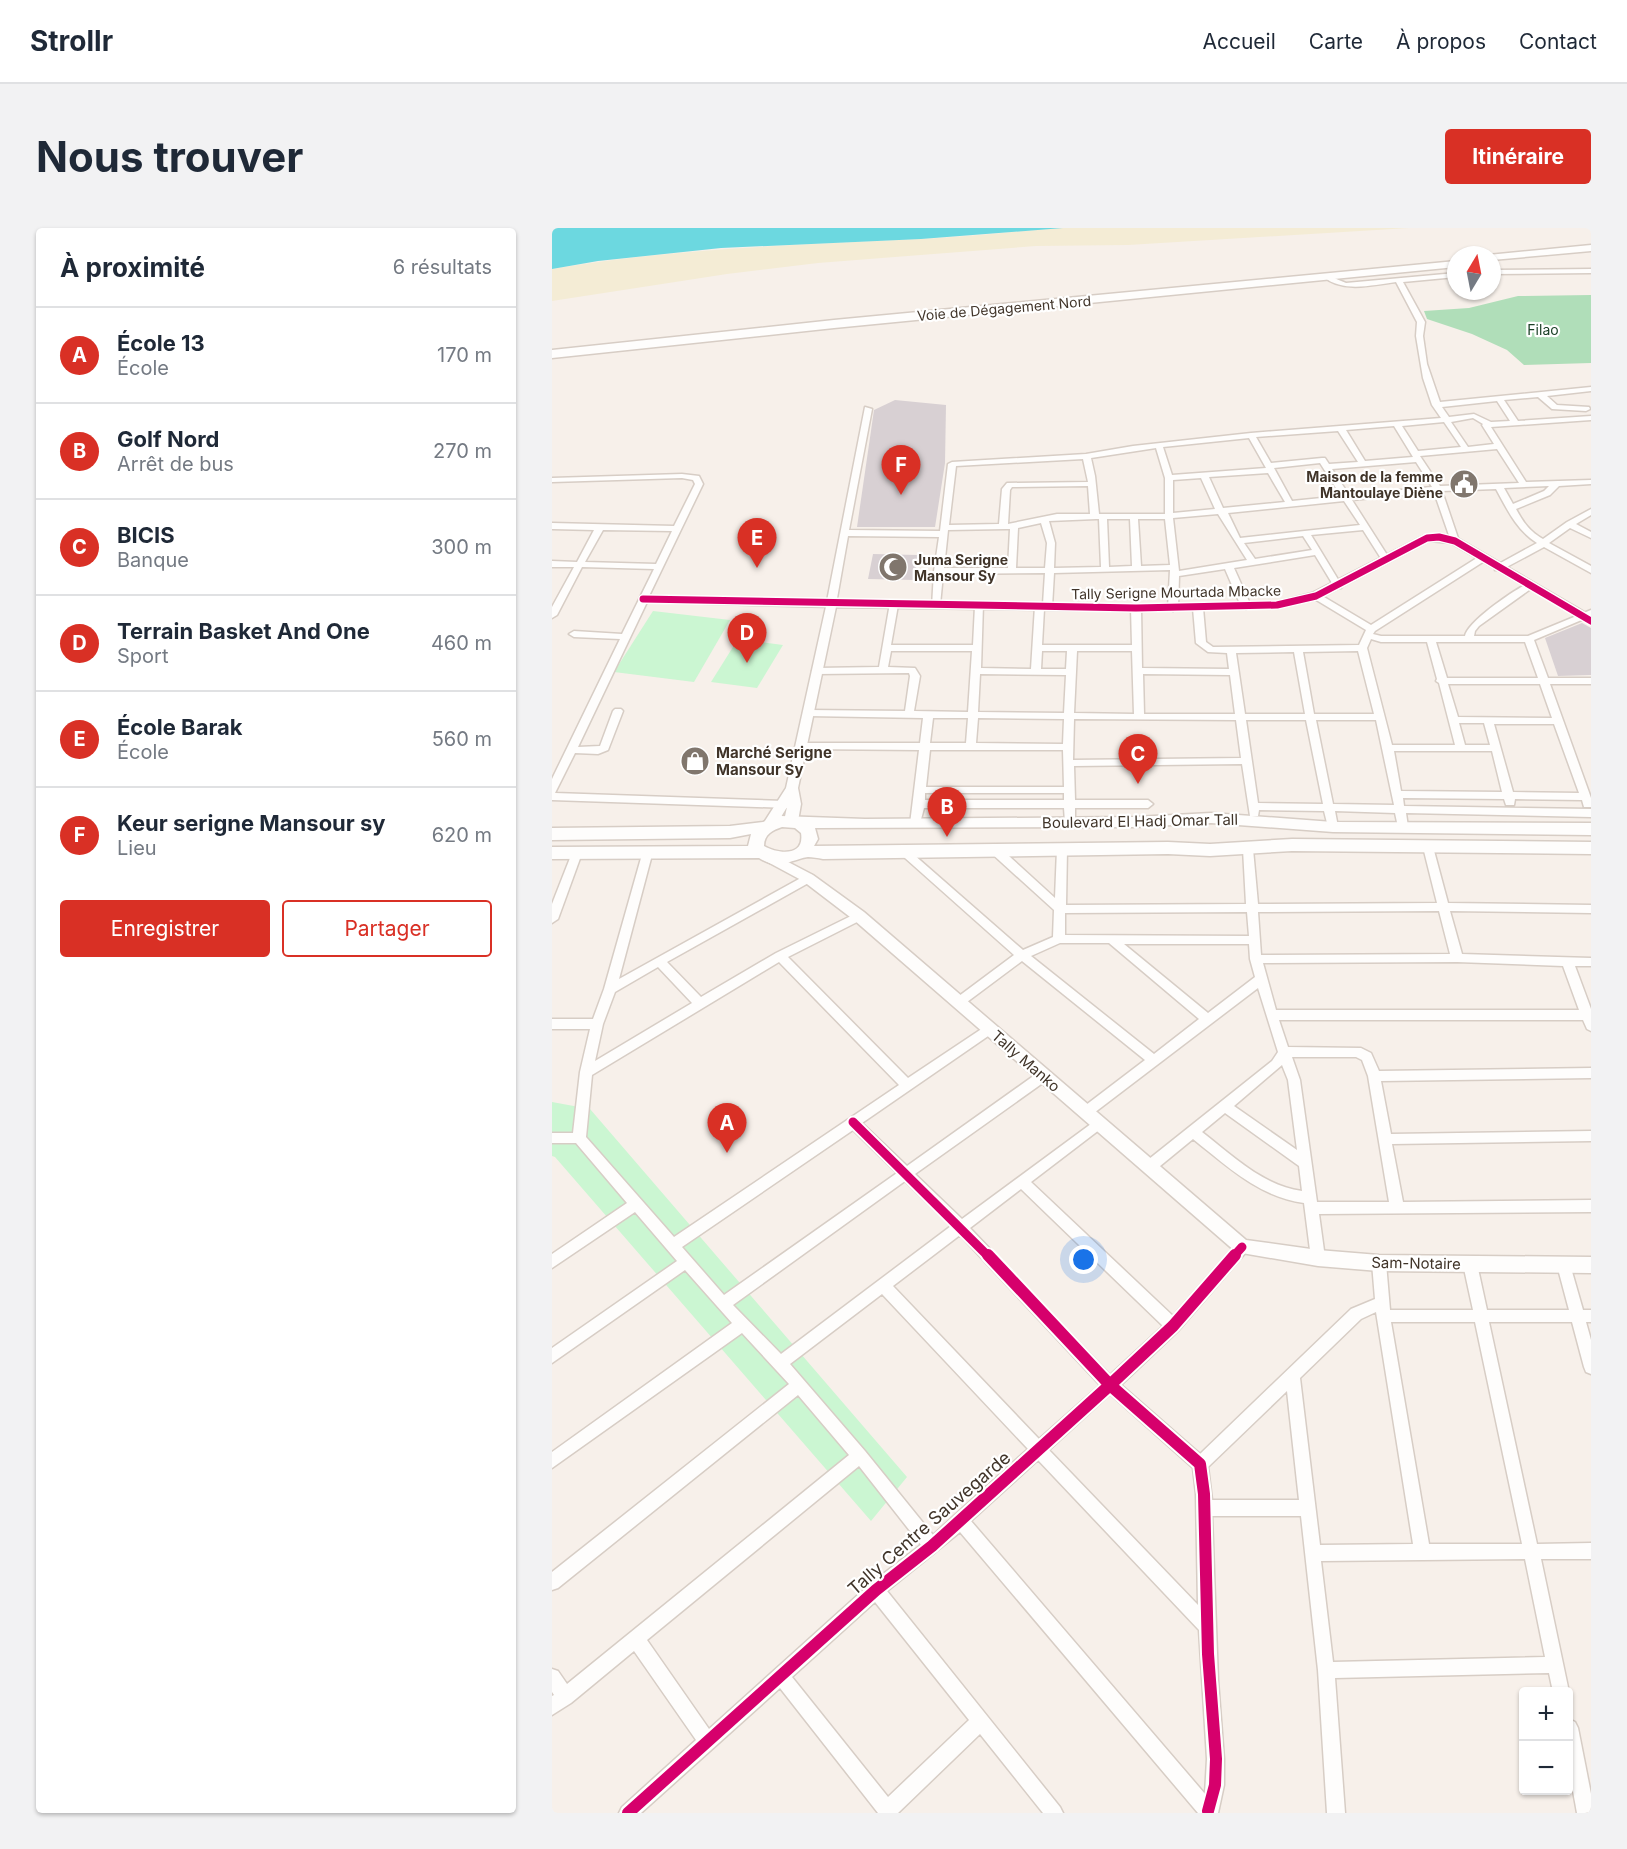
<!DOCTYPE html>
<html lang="fr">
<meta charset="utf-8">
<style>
body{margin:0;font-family:Inter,sans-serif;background:#f2f2f3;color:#1f2937}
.controls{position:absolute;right:18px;bottom:18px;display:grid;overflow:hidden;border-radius:6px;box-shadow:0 2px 4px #0004}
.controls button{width:54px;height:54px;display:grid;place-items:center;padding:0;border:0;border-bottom:2px solid #e0e1e3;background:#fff;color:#1f2937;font:30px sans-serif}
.compass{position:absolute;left:895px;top:18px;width:54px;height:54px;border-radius:50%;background:#fff;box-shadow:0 2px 4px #0004;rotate:10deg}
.you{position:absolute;left:532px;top:1032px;width:21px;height:21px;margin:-15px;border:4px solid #fff;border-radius:50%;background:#1a73e8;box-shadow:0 0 0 9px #1a73e833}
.badge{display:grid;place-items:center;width:39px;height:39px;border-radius:50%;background:#d93025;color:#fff;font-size:20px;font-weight:700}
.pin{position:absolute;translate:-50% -50px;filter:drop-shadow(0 2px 3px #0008)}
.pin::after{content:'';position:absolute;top:32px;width:21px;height:18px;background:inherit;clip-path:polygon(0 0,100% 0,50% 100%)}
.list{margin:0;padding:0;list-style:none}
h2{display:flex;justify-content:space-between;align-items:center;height:78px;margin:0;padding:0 24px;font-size:26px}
h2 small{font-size:20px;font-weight:400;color:#747a83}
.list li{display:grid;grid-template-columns:39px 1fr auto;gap:18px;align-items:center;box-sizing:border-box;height:96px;padding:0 24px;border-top:2px solid #e0e1e3}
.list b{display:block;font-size:22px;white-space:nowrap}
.list p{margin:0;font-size:20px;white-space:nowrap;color:#747a83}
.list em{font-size:20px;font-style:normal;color:#747a83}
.actions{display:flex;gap:12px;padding:18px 24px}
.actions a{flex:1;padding:14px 0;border:2px solid #d93025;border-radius:6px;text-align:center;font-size:21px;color:#d93025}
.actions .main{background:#d93025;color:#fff}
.map{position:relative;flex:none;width:1039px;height:1585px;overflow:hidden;border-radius:6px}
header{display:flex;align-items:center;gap:36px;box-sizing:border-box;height:84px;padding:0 30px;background:#fff;border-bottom:2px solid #e0e1e3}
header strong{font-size:28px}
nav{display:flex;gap:33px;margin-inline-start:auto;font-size:21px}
.intro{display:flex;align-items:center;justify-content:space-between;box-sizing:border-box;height:144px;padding:0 36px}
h1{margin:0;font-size:42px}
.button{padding:15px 27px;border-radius:6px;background:#d93025;color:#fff;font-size:21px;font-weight:700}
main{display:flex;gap:36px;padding:0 36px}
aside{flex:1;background:#fff;border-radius:6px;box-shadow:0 2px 4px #0004}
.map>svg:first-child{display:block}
.green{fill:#cbf6d2}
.forest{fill:#b0deb9}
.sand{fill:#f4ecd5}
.water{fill:#6cd8e0}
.building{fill:#d8d0d3}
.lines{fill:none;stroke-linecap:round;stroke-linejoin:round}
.minor-casing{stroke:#d7cdc5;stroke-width:3}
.tertiary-casing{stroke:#d7cdc5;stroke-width:3}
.secondary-casing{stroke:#d7cdc5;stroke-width:3}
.trunk-casing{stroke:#d7cdc5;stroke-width:3}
.minor{fill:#fefdfc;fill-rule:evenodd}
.tertiary{fill:#fefdfc;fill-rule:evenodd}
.secondary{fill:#fefdfc;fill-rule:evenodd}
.trunk{fill:#fefdfc;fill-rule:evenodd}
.cycleway-far2-casing{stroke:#fff;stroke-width:10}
.cycleway-far1-casing{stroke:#fff;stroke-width:13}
.cycleway-casing{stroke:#fff;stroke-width:16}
.cycleway-far2{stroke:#d6006c;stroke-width:7}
.cycleway-far1{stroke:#d6006c;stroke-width:9}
.cycleway{stroke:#d6006c;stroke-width:12}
.labels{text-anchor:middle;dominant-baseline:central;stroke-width:4.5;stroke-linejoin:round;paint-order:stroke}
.far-street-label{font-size:14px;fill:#403429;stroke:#fff}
.far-park-label{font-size:14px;fill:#1c4128;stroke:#fff}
.far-poi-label{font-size:14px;font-weight:bold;fill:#403429;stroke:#fff;text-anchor:end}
.poi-label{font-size:15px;font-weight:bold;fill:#403429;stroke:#fff;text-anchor:start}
.street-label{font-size:15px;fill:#403429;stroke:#fff}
.near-street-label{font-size:18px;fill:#403429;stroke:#fff}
</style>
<header>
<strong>Strollr</strong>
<nav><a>Accueil</a><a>Carte</a><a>À propos</a><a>Contact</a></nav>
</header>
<div class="intro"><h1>Nous trouver</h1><a class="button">Itinéraire</a></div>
<main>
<aside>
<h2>À proximité<small>6 résultats</small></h2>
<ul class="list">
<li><span class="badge">A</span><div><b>École 13</b><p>École</p></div><em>170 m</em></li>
<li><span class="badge">B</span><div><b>Golf Nord</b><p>Arrêt de bus</p></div><em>270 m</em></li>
<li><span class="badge">C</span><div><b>BICIS</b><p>Banque</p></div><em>300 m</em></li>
<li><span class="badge">D</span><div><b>Terrain Basket And One</b><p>Sport</p></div><em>460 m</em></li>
<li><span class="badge">E</span><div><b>École Barak</b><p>École</p></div><em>560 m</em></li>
<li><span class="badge">F</span><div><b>Keur serigne Mansour sy</b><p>Lieu</p></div><em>620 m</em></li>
</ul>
<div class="actions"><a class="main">Enregistrer</a><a>Partager</a></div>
</aside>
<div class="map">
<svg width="1039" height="1585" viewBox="0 0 1039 1585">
<rect width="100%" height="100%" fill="#f7f0ea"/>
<g class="green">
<path d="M101,383L178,392L142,454L62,444Z"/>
<path d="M186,411L231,417L205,460L159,454Z"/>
<path d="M0,874L38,881L355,1249L319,1293L3,929L0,928Z"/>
</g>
<path class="forest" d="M1039,67V135L972,137L955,122L920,106L875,91L872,83L917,80L966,68Z"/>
<path class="sand" d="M511,0H857L576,17L484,18L266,35L175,46L0,73V41C122,20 246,17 369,11C417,9 464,3 511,0Z"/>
<path class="water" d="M0,0H511L369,11L169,20L46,33L0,41Z"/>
<g class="building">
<path d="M343,172L394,177L393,235L383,299H305L322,182Z"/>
<path d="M321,326L366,327L362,352L316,351Z"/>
<path d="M1030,395L1039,400V447L1006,448L993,410Z"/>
</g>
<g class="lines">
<g class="minor-casing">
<g id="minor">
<path d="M1039,41V45L940,46V42Z"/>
<path d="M904,45V49L851,54L873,94L871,108L875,136L888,174L1039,159V163L995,168L1005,177L1037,179L1038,181L1034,183L1000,181L986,169L952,172L966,193L1039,188V192L939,199L974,254L1039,252V256L1007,258L998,267L964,281C971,294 978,304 991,311L1015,294L1039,281V287L1024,296L1039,304V310L1018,300L997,315L1039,338V345L992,319L949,342H943V338L985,315C965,303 955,281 944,261L890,263L907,313L903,316L899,313L882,264L800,272L837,330L830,332L811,302L759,307L790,358L789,360H783L763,327L682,340L699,378L694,381L689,378L673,341L627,348L626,380L621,383L616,380L618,342L502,345L500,379L492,381L490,417H580L579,380L584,377L589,380L590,440L677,441L675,425L656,424L644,415L641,380L646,377L651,380L654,414L661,419L807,417L814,402L761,370V366H767L819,397L928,328H934V332L823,403L821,406L829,408H913C915,394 963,361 977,355L980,356V360L927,398L923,403L922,408H976L1039,382V388L982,412L996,450H1039V456H998L1039,570V579H1032L1030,572L963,571L962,577H954L952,571L851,570L852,578L1039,581V589L854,585L856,599L851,603L846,599L843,585L783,583L786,599L781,603L776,599L772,583L707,582L706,588H698L690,536L522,538L523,572H596L601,576L596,580H523V594L518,598L513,594L512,580H372L367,599H359L358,596L367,522L250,521L245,518L250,515H368L371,490L256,488L251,485L256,482L353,483L358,448L357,445L265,446L260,443L265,440L327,439L338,375L341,374L346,377L339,417H421L423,378L425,376H431L429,440L479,441L483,378L491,376L493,345L391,346L388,377L386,379H380L382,343L387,309L296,308L284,376L279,379L95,374L26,519L48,518L61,483L63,481H69L71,483L56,522L46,526L23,525L3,565L232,573L237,577L236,580L0,572V551L68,411L22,409L17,406L22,403L70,406L102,341L30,339L5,387L0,390V379L22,339H0V333L25,334L42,302L0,301V295L122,298L143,256L141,252L130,250L0,254V250L130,246L147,248L151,256L97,368L275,373L313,179L320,181L297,302L388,303L396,236L400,234L534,226L581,218L699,205L889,190L880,177L871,150L864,108L865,94L844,54C821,57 791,65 772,49L777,48L794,55ZM945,173L958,193L939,194L922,186L897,189L890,179ZM921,190L931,196L930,197L942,216L916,219L899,194ZM892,194L909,219L866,223L850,198ZM842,198L861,229L813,233L794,202ZM786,203L806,234L777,236L773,230H770L719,235L704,209ZM697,210L714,240L620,247L611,219ZM604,220L613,250V286H547L543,248L539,230ZM945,221L967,255L888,258L868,228ZM531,231L536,254L455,255L450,261L447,296L397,297L404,238ZM864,234L880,259L797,267L780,241ZM768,235L789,268L740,273L722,240ZM716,245L733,274L671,280L657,249ZM649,250L663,281L621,285V252ZM536,258L538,286H505L456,296L458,262L460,259ZM997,258L992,263L961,276L952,260ZM792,273L808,297L688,310L676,285ZM666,286L695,332L627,343L621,290ZM544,291H547L549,339L502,340L503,315L497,293ZM555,291H578L580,338L557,339ZM586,291H613L618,337L589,338ZM489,295L495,315L493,340H464L466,300ZM454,301H458L456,340H392L396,302ZM51,302L120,303L104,336L33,334ZM751,308L760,322L703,331L692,315ZM819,411L829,414H875L885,451L884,453L887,455L903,517H840L815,420ZM884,414H973L986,450H895ZM339,423H420L416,484L362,483L368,448L363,440L336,439ZM490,423H515L514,441H489ZM525,423H580L582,486L522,485ZM806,423L822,486H762L751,424ZM742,424L753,486H693L684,425ZM428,446L514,447L512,485L426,484ZM591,446L678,447L683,486H592ZM896,456H988L1000,490L906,489ZM381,490H416L414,515H378ZM426,490L512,491L511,516L424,515ZM522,491L684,492L689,530L521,532ZM694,492H754L771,576L706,575ZM764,492H824L842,577L781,576ZM907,495H932L938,517H913ZM942,496H1002L1027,565L961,564ZM378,522H511L512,559H374ZM842,523H940L950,564L849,563ZM373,565H512V572H373Z"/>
<path d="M876,615L881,619L896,675L1039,677V685L898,683L910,726L1039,730V738H1023L1039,781V803L1035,801L1031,792H727L736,819L809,820L819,825L827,843L1039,840V850L829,853L839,906L1039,903V913L840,916L851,974L1039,972V984L767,986L773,1030L771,1034L766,1036L761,1034L759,1030L752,975C707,969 675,938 641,911L602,943L597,945L592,943L590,939L592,935L720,833L726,824L706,760L538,888L534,889L530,888L528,884L530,880L593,832L470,733L411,777H403L401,774L403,771L462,727L344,622L345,619H353L471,722L501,709L502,682L438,624L437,621L438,618H446L503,670L505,621L510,617L514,618L515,621L514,677L694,676L691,621L696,617L701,621L706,676L885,675L871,619ZM887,683L898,726L709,727L706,684ZM695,684L697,708L513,707V685ZM508,715H557L647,791L602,826L479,728ZM572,716H697L698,731L703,749L656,785ZM905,734L1011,738L1027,782H724L711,735ZM740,829H804L810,832L816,848L837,974H765L748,852ZM730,837L736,852L745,922L682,878ZM673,885L747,938L750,963C711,958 680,927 650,904Z"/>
<path d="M96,619L101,623L67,751L256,646L260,647L261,650L260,653L115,734L149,769L224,725L307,684L311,685L313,688L311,691L236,729L356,850L434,798H442L444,801L442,804L310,895L355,938L487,844H495L497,848L495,852L363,946L410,991L547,890L551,891L553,895L551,899L479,954L621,1088L685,1015L690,1013L695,1015L697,1019L695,1023L626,1103L569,1157L648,1226L799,1081L823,1071L820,1035L822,1031L827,1029L832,1031L834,1035L838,1082H921L911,1036L913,1032L918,1030L923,1032L925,1036L935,1082H1017L1005,1037L1007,1033L1012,1031L1017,1033L1031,1082H1039V1094H1034L1039,1112V1146L1034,1144L1032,1139L1020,1094H937L985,1316L1039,1315V1331H989L1017,1464V1466V1464H1001L997,1445L783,1450L793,1585H775L766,1442L749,1288H660L666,1452L672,1531V1557L666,1585H646L408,1304L335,1363L508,1579L511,1585H491L428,1506L346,1585H326L228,1460L89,1585H67L70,1579L144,1512L82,1423L19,1475L0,1487V1468L2,1467L0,1464V1441L6,1443L15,1456L297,1227L246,1167L6,1360L0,1362V1344L237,1156L190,1105L0,1240V1224L180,1095L133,1042L0,1135V1120L125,1033L83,984L0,1040V1026L75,975L24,915H0V905H21L28,844L38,801H0V791H41L52,761L91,623ZM227,734L347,857L122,1009L34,909L40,847ZM106,739L140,775L43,833L51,796L63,764ZM301,902L345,945L172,1067L130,1019ZM353,953L399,998L229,1126L181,1077ZM469,961L611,1098L558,1147L418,1000ZM408,1007L548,1157L487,1211L341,1058ZM330,1066L476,1221L381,1307L313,1223L238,1136ZM824,1084L861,1316L768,1317L748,1150L809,1091ZM839,1094H923L970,1316H877ZM735,1163L747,1272H660L656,1239ZM558,1166L641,1240L644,1266L646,1377L497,1222ZM486,1232L647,1402L655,1531L653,1566L419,1293ZM307,1238L369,1317L318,1356L157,1501L95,1412ZM973,1331L993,1429L781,1434L769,1333ZM323,1374L417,1492L336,1569L240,1449Z"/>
<path d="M25,621L30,625L6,691L0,695V676L20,625Z"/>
<path d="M1017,1491L1023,1494L1026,1500L1039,1566V1585H1025L1017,1541Z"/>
</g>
</g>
<g class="tertiary-casing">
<g id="tertiary">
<path d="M887,306L907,311L1039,388V396L899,315L877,313L768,370L725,380L584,383L284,379L246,560L249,576L246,593L239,598L234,596L232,593L235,579L223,599H213L211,596L234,560L275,374L584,377L725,374L760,365L871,308Z"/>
<path d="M217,624L261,647L312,684L694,1012L766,1022L827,1027L1039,1029V1045L827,1043L766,1038L684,1024L302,692L251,653L212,632L210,629Z"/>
</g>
</g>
<g class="secondary-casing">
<path id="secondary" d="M659,585L781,594L1039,595V607L781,604L659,595L583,599L263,600L266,611L262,618L616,614L658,616L740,611L1039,614V626L740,623L658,628L616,626L271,631C266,630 260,629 256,629C237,632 228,643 207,630L0,631V619L196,618L199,606L178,610L0,612V600L178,598L211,594L229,588L313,591L583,589ZM230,599L243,600L249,605C253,629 226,626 212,618C212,606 221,602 230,599Z"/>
</g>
<g class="trunk-casing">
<g id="trunk">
<path d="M1039,17V23L940,32V27H936Z"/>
<path d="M904,33V39L282,100L0,130V122L282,92Z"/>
</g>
</g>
<use href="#minor" class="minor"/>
<use href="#tertiary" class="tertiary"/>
<use href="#secondary" class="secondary"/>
<use href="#trunk" class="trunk"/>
<g class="cycleway-far2-casing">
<path id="cycleway-far2" d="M91,371L584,380L725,377L764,368L875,310L887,309L903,313L1039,393"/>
</g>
<g class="cycleway-far1-casing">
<g id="cycleway-far1">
<path d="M301,894L437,1029"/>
<path d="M681,1029L690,1019"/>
</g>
</g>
<g class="cycleway-casing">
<g id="cycleway">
<path d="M436,1027L558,1157L648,1236L652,1266L656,1426L664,1531L663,1557L656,1583"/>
<path d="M76,1585L324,1362L380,1318L558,1157L621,1098L683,1027"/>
</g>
</g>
<use href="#cycleway-far2" class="cycleway-far2"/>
<use href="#cycleway-far1" class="cycleway-far1"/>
<use href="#cycleway" class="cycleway"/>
</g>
<defs>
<g id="civic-disc" transform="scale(1.5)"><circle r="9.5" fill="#80766d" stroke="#fff"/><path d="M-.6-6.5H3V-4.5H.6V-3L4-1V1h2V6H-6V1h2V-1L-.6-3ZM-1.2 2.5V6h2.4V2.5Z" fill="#fff"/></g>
<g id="mosque-disc" transform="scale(1.5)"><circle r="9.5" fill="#80766d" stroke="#fff"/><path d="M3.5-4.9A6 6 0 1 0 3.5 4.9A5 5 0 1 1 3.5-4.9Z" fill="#fff"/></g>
<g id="shop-disc" transform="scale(1.5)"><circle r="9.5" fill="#80766d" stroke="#fff"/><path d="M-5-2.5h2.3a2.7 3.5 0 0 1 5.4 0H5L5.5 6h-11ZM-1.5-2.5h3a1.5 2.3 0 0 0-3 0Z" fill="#fff"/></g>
</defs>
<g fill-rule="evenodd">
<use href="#civic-disc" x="912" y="256"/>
<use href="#mosque-disc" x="341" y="339"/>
<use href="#shop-disc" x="143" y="533"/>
</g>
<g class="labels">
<g class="far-street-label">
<text transform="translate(452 80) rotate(-5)">Voie de Dégagement Nord</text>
<text transform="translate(624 364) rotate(-1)">Tally Serigne Mourtada Mbacke</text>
</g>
<g class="far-park-label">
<text x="991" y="101">Filao</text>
</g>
<g class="far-poi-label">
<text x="891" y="248">Maison de la femme<tspan x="891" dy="16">Mantoulaye Diène</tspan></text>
<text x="362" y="331" text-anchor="start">Juma Serigne<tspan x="362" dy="16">Mansour Sy</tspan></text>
</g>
<g class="poi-label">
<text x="164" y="524">Marché Serigne<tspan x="164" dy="17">Mansour Sy</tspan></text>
</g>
<g class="street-label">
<text transform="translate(588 593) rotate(-1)">Boulevard El Hadj Omar Tall</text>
<text transform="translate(474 833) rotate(41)">Tally Manko</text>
<text transform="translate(864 1035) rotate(1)">Sam-Notaire</text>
</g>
<g class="near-street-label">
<text transform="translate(377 1295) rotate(-41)">Tally Centre Sauvegarde</text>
</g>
</g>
</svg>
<div class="controls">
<button>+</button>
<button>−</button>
</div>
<svg class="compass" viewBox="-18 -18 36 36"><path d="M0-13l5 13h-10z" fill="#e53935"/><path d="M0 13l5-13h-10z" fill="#747a83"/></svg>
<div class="you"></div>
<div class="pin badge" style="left:175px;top:925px">A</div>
<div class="pin badge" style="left:395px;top:609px">B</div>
<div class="pin badge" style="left:586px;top:556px">C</div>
<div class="pin badge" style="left:195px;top:435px">D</div>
<div class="pin badge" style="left:205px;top:340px">E</div>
<div class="pin badge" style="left:349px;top:267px">F</div>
</div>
</main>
